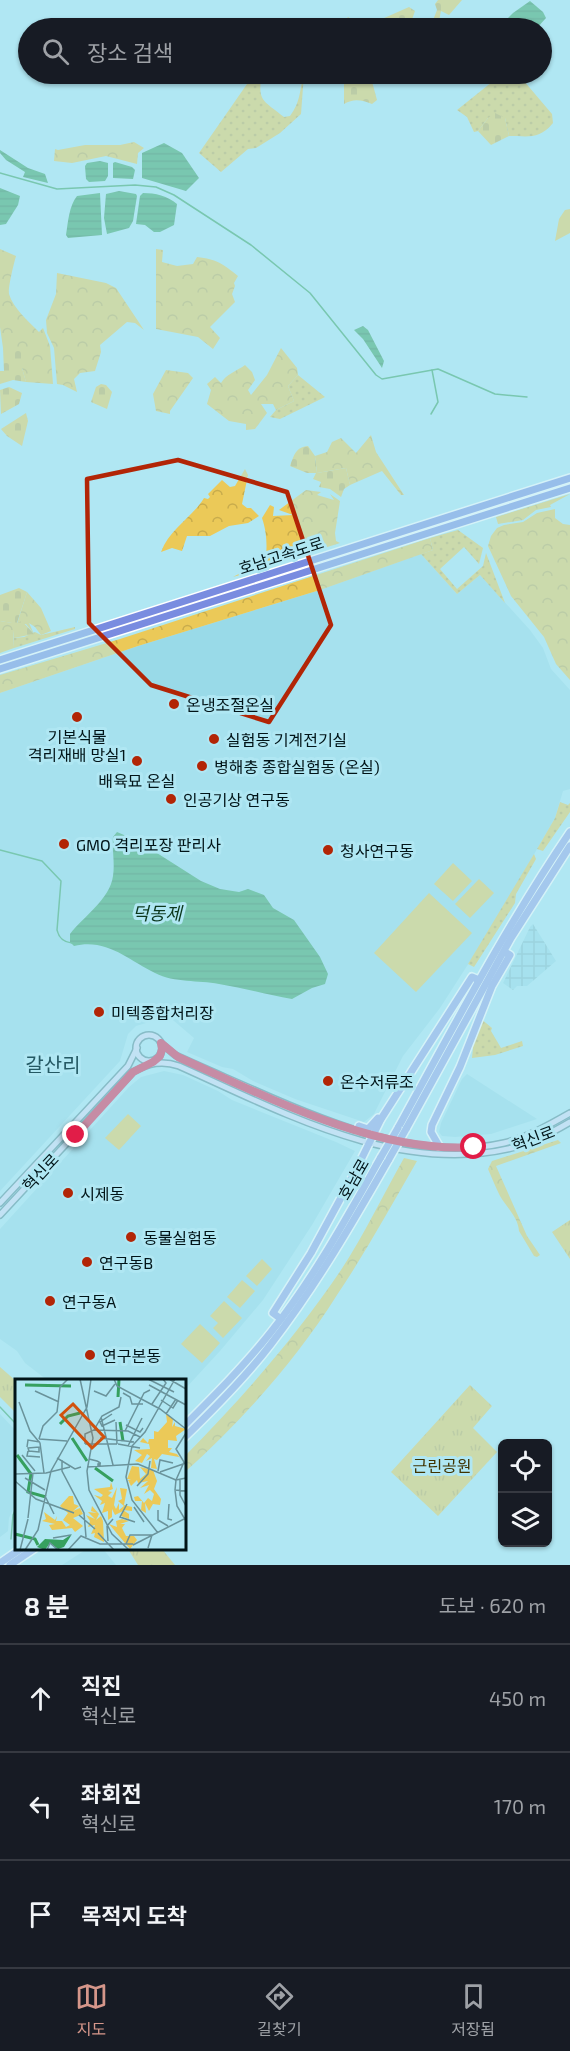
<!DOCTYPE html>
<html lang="ko">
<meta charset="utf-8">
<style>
body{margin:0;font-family:"Exo 2","Noto Sans KR",sans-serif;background:#20242c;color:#f1f3f6}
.controls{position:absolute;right:18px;bottom:18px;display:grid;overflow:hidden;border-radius:9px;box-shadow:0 2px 4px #0004}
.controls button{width:54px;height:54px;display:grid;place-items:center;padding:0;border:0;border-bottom:2px solid #363941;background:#171b24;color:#f1f3f6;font:30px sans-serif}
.stop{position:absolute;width:18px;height:18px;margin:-14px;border:4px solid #e11d48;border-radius:50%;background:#fff}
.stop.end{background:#e11d48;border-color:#fff;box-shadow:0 2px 6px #0008}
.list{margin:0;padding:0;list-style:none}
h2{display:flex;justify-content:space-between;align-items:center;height:78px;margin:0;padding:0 24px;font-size:26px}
h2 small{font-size:20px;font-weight:400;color:#9ea1a6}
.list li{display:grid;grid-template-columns:39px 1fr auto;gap:18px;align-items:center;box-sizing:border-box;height:108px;padding:0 24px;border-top:2px solid #363941}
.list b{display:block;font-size:22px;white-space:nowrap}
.list p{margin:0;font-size:20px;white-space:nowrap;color:#9ea1a6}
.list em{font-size:20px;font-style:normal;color:#9ea1a6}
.icon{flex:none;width:33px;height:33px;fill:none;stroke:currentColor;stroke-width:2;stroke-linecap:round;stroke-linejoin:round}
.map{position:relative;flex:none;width:570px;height:1565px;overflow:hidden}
.search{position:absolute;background:#171b24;box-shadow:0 2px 4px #0004;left:18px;right:18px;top:18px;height:66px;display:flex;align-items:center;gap:15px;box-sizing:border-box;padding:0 21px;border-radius:33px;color:#9ea1a6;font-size:22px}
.sheet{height:402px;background:#171b24}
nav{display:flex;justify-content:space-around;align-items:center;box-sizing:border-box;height:84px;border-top:2px solid #363941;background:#171b24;font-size:16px;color:#9ea1a6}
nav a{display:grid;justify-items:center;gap:3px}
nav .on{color:#d5968a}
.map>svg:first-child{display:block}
.built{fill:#99dae8}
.industrial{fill:url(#industrial-grid)}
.grass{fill:url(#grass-dots)}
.forest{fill:url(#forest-crowns)}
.cemetery{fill:url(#cemetery-stones)}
.park{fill:url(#park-tufts)}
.pitch{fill:#ebc958}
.water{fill:url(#water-rules)}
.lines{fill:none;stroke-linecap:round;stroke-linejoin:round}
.stream{stroke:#36a05f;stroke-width:1.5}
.secondary-casing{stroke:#548893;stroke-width:8}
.trunk-casing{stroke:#fff;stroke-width:10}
.motorway-casing{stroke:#fff;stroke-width:10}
.secondary{stroke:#d7dcf6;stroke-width:5}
.trunk{stroke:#94a3e6;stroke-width:7}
.motorway{stroke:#798ce0;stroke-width:7}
.trunk-bridge-casing{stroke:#fff;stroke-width:10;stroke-linecap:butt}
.trunk-bridge{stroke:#94a3e6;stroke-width:7}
.route{stroke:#e11d48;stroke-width:8}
.marked{fill:none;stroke:#b22506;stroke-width:4.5;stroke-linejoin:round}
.poi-dot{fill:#b22506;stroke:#b0e7f3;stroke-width:2}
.labels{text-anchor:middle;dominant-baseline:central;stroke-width:6;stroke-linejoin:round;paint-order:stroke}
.street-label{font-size:16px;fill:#011418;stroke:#b0e7f3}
.poi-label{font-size:16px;fill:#011418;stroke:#b0e7f3;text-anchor:start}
.park-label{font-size:16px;fill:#403300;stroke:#b0e7f3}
.water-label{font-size:18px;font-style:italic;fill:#0c371d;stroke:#b0e7f3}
.quarter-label{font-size:20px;fill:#245964;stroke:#b0e7f3}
.inset-river{fill:none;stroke:#36a05f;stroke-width:3}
.inset-road{fill:none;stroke:#6a939b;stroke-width:1.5}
.view{fill:#d1520d;fill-opacity:0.15;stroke:#d1520d;stroke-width:3}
.inset-edge{fill:none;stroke:#011418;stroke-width:3}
</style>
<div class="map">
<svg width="570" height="1565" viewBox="0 0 570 1565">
<defs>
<pattern id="industrial-grid" width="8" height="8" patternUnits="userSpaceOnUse" patternTransform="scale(1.5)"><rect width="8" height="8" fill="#99dae8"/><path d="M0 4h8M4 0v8" fill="none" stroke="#82bac6"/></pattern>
<pattern id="grass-dots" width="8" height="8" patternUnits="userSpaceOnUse" patternTransform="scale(1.5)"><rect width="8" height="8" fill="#ebc958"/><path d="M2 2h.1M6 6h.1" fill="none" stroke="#c8ac4c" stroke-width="1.8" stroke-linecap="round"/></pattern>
<pattern id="forest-crowns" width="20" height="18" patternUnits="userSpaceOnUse" patternTransform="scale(1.5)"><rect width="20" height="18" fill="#ebc958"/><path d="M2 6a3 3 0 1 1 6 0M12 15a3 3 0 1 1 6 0" fill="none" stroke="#c8ac4c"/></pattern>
<pattern id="cemetery-stones" width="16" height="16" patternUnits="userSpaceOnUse" patternTransform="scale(1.5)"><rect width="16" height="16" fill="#ebc958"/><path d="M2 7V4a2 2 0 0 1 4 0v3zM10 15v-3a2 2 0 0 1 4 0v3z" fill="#c8ac4c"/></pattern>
<pattern id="park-tufts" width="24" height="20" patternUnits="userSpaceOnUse" patternTransform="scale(1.5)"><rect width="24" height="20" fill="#ebc958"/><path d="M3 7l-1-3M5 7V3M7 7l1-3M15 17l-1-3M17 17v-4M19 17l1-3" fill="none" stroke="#c8ac4c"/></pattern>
<pattern id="water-rules" width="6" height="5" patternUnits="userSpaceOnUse" patternTransform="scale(1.5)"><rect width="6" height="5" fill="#36a05f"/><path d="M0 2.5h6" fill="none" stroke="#2b814d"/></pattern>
</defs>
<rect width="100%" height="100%" fill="#b0e7f3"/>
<g class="built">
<path d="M421,554L457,594L480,575L530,630L543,648L551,669L570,690V789L563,791L555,818L492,927L440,1008L403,1056L374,1114L364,1122L295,1099L253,1081L233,1069L222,1067L187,1052L194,1038L167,1015L163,1018L136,1026L128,1034L120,1061L0,1191V693L138,646L320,590Z"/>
<path d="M164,1071L183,1075L218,1091L232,1100L336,1142L355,1151L312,1225L263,1300L220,1351L185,1389L184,1380H47L25,1363L17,1351L0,1339V1229L129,1087L141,1077Z"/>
<path d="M467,1074L537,1119L491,1134L455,1137L442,1136L439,1132L441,1123L462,1079Z"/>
<path d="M0,1414L16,1431V1503L9,1518L8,1531L0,1537Z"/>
<path d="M87,1549H103L116,1565H62Z"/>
</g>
<path class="industrial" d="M533,924L556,961L527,986H517L513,990L503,983L505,979L530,927Z"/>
<g class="grass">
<path d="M254,74H262C257,101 263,100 284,117L290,116C301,101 299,92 304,74L301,114L280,133L256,148L248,149L221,172L199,153Z"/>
<path d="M502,74H518L552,114L553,123C539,140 528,136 509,136L505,118H488L478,131L474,132L467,117L457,110Z"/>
<path d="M298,375L325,397L280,419L270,417L276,410L294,401L288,386Z"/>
<path d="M458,530L483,548L479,564L464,547L440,569L457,589L483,566L486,553L505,603L480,575L457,594L421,554L433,550L430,538Z"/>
<path d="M75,627V629L14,648V638L24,637L35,632L41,635Z"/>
<path d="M560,802L568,805L570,803V812L543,851L537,849L555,818Z"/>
<path d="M534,854L536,859L516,894L515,903L474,967L468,964Z"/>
<path d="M480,1018L492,1028L491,1031L501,1048L522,1041L523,1046L495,1055L472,1058L473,1048L469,1045Z"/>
</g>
<g class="forest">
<path d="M134,142L144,148L138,153L137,164L106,156L72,163L54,161L55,149L58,150L85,145H120Z"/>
<path d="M0,249L16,256C14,263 8,287 9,294C13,308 29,322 39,332L43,328L50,346L53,384L26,382L22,368L20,348H3L0,327Z"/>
<path d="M156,249L163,250L162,262L177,266L193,264L197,257C217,259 223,264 238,276L234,283L235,286L232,294L235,302L210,327L220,338L213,349L198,337L156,329Z"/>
<path d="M57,273L106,283L116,288L144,330L135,323L127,322L100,345L101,352L95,371L80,373L74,379L77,392L63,385L57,384L54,348L47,333L46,320L56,294Z"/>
<path d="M281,348L297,368L298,375L288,386L294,401L276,410L273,404H261L267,413L255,429L246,430V424L229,421L207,404L211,390L207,384L215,377L221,383C226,374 237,371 245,365L252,372L255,380L248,390L251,395L267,375Z"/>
<path d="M166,370L188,373L193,378L170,411V414L156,411L153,394Z"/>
<path d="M371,435L376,452L404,495H401L382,471L350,485L346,468L317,473L315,456L327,452L332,442L341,438L356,453Z"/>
<path d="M245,469L248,475L242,504L247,508H251L259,516L248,523L229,526L210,536H187L182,551L172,548L161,552C170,528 192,518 204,498L208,499L210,497L208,494L222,480L230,487L235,486Z"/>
<path d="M306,490L321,492L317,495L334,500L330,494L340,501L335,533L336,541L340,543L233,577L266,560C267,544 267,533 262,518L270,505L274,507L273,516L293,515L279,510Z"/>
<path d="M570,494L550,505L551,507L536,510L523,520L498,524L496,517Z"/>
<path d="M555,509V518L563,524L570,525V680L556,664L544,637L511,596L488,546L491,536L497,528L504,525L523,522L537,513Z"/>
<path d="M430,538L433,550L320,590L138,646L0,693V675L120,639Z"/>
<path d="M27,592L41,608L51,631L41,635L35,627L29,623L34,634L26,624H17Z"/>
<path d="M0,621L13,623L14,648L0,653Z"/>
<path d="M558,1140L561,1143L496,1166L527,1236L540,1255L537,1257L534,1256L519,1231C518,1217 507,1208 500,1196C496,1188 492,1178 488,1169L492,1161Z"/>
<path d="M404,1158L417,1161C391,1206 366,1252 337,1295C296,1360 242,1421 185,1472V1456C242,1398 295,1338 341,1270C364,1235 383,1195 404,1158Z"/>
</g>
<g class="cemetery">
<path d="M438,0H462L449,15L441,11L439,21L441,28H430L437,10L435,4Z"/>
<path d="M409,7L415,11L409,28H339L348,17L364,27Z"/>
<path d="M338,74H370L377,100L372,104C362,100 354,98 344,104V83Z"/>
<path d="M495,113L505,118L509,136L491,145L478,131L488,118Z"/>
<path d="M3,348H20L26,357L22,368L26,382L13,380L0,384V371H4Z"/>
<path d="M101,384L106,385L112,392L107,409L91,402L96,387Z"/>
<path d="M9,387L22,393L19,404L1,414L0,390Z"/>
<path d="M26,413L28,421L22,446L7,436L1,429Z"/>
<path d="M308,446L315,456L317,473L346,468L350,485L344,489L341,497L330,489L319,487L321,482L313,479L316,473H307L290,466C294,455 296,447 308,446Z"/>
<path d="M19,588L27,592L17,623L22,621L34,634L14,638L12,623L0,621V595Z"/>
</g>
<g class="park">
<path d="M570,1220V1259L552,1232Z"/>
<path d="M0,1367L16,1381V1413L0,1397Z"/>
<path d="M470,1385L492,1406L473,1428L497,1452L438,1516L391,1472Z"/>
<path d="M128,1549H162L175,1565H138Z"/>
</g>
<g class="pitch">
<path d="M570,209V233L555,241L559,219L565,210Z"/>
<path d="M453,863L472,881L453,901L434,884Z"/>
<path d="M479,879L494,893L470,918L455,904Z"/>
<path d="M429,893L472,933L416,992L374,953Z"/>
<path d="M128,1114L141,1126L119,1150L105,1138Z"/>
<path d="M262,1259L272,1269L257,1286L246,1276Z"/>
<path d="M242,1280L255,1291L240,1308L227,1297Z"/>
<path d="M224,1301L242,1318L223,1338L213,1328L218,1323L210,1316Z"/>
<path d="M200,1324L220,1343L202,1363L181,1344Z"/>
</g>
<g class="water">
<path d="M530,1L543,12L546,18L537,28H498L513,13Z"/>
<path d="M164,143L182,153L199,178L186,191L142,178V153Z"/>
<path d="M0,150L28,168L45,174L48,183L23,177L25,172L6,160L0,153Z"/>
<path d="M100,161L108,163V176L105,181L89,182L86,179L85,166L87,163Z"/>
<path d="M115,162L132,167L135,170L133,179L113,178V163Z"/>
<path d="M0,188L20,196L18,205L6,224L0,225Z"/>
<path d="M119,191L136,194L137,196L133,221L129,228L107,234L104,218L106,194Z"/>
<path d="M100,193L102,235L68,238L66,235C68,222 69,206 77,196Z"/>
<path d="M143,193C155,193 168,196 177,204L174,225L160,232H154L145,225L136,224L140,196Z"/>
<path d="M363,326L368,330L384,361L382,368L363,339L354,330Z"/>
<path d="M117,832L138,841L201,881L220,889L239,892L248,889L264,895L273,908L294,920L320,957L328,974L325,984L312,988L292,999C268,995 244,988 219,984C198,980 175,983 155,973C128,960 107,938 74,946L70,942V934C83,917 110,899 113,876C115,863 112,851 113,837Z"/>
</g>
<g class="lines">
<g class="stream">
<path d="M0,173L57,189L135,185L156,187L174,195L251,245L310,293L376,375L382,379L438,369L495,394L527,397"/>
<path d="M431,414L438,402L432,370"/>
<path d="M0,850L42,861L61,881L57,930C59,938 63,942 72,943"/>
<path d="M0,1407L16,1424"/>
<path d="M11,1539L13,1515L16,1508"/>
</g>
<g class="secondary-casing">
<g id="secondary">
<circle cx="149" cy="1048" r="13"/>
<path d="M161,1043L175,1055C201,1067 227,1078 254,1090C328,1123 421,1162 504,1143C528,1137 549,1125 570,1113"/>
<path d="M0,1203L128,1066L137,1048"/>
<path d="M0,1215L133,1072C149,1063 162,1060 179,1066C282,1112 400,1177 516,1147C535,1142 553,1132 570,1122"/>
</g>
</g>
<g class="trunk-casing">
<g id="trunk">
<path d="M398,1128C453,1028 506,926 570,832"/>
<path d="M406,1129L511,938L570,846"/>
<path d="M358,1130L359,1126L368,1129L378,1118L381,1119"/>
<path d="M439,1146L431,1132L432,1125L460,1067L492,986L510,955L505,952"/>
<path d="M281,1319L273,1313L311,1253L355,1172L381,1119L472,977L479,980"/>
<path d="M184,1426C214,1396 245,1365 271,1332C314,1278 347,1217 381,1157"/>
<path d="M184,1438C215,1408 245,1378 271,1344C316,1286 353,1222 389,1159"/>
<path d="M0,1563L22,1548"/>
<path d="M10,1565L35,1548"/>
</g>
</g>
<g class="motorway-casing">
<g id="motorway">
<path d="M0,660L570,478"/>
<path d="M0,669L570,488"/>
</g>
</g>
<use href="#secondary" class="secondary"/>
<use href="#trunk" class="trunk"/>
<use href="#motorway" class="motorway"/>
<g class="trunk-bridge-casing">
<g id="trunk-bridge">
<path d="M381,1157L398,1128"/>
<path d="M389,1159L406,1129"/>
</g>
</g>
<use href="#trunk-bridge" class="trunk-bridge"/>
</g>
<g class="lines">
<path class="route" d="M76,1135L133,1072L153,1062L160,1056L162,1049L161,1043L178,1057C265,1096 377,1154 474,1147"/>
</g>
<path d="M0 0H570V1565H0ZM178,460L287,492L331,625L269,722L151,685L89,623L87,479Z" fill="#b0e7f3" fill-opacity=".55" fill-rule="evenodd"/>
<path class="marked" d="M178,460L287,492L331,625L269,722L151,685L89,623L87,479Z"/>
<g class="poi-dot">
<circle cx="174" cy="704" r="6"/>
<circle cx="77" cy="717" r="6"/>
<circle cx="214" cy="739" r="6"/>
<circle cx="137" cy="761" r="6"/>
<circle cx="202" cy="766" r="6"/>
<circle cx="171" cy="799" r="6"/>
<circle cx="64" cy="844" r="6"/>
<circle cx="328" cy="850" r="6"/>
<circle cx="99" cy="1012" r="6"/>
<circle cx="328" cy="1081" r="6"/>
<circle cx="68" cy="1193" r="6"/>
<circle cx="131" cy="1237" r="6"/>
<circle cx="87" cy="1262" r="6"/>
<circle cx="50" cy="1301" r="6"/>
<circle cx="90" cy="1355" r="6"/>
</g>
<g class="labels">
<g class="street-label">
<text transform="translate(281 555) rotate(-18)">호남고속도로</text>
<text transform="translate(533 1138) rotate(-21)">혁신로</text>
<text transform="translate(40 1172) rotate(-47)">혁신로</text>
<text transform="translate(353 1179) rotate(-60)">호남로</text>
</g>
<g class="poi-label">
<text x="186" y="704">온냉조절온실</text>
<text x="77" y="736" text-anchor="middle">기본식물<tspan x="77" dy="18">격리재배 망실1</tspan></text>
<text x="226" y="739">실험동 기계전기실</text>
<text x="214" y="766">병해충 종합실험동 (온실)</text>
<text x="137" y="780" text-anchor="middle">배육묘 온실</text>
<text x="183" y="799">인공기상 연구동</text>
<text x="76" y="844">GMO 격리포장 판리사</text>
<text x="340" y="850">청사연구동</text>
<text x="111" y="1012">미텍종합처리장</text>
<text x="340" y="1081">온수저류조</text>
<text x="80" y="1193">시제동</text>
<text x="143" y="1237">동물실험동</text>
<text x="99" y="1262">연구동B</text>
<text x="62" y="1301">연구동A</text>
<text x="102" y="1355">연구본동</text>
</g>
<g class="park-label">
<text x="442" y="1465">근린공원</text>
</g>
<g class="water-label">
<text x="157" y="913">덕동제</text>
</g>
<g class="quarter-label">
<text x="53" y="1064">갈산리</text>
</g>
</g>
<g transform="translate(15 1379)">
<rect width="171" height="171" fill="#b0e7f3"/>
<path d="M151,35L158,40L157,48L160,43V47L171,50L161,57L162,62L153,61V69H157L154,73L162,75L168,83L164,78L147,75L142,81L139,80L142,90L136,89L137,79L131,82L135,77L132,75L127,84L120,82L127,76L119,71L135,70L134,65L125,63L128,59L133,64L134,60H139V52L143,53L152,43ZM117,87L124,88L125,100L131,95L125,88L138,91L142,102L139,110L146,120L145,126L138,125L134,132L130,124L131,134L126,131L127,122H120L119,118L123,117L129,124L133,119L137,122L139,115L135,111L129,115L134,106L125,109L133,102L123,104L122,101L116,107L113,101L116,100H112ZM96,103L98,110L93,112L97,113L93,117L97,119L102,108L99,126L101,130L104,124V131L109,127L103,122L107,120L105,109L112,110L109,126L117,128V132L108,131L114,135V140L106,137L108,132L100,136L97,130V138L93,141V132L87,134L90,124L85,126L87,122L79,116L86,118L88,116L79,110L95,108ZM54,117H58L59,125L64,127L58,132L65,129L68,135L58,139L68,147L60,153L57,149L37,151L34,146L40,145L27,142L31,140L29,133L40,141L42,137L41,142H47L51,148L55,146L48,141L53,134L45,127ZM77,127L84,135L81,141L86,137L88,142L89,163L79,158L80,154L76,155L80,146L73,148L75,142L71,136L80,140L73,133L82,134L76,132ZM107,140L114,142L105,145H110L107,149L111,157H119L122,161L115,170L94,145L102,148L101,142Z" fill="#ebc958"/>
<path d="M57,155L49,168L43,170L35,164L30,171L22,168L30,160L48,161Z" fill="#36a05f"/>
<path class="inset-river" d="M10,6L56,7M103,18L104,0M105,43L108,62M45,45L53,37L65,34M57,59L72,82M2,76L16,95L13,113L31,118M80,89L98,102M0,155L20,160L23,166"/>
<path class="inset-road" d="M65,0L78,59L72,92L74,111L97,155L114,171M99,0L102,7L145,30L171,50M133,0L159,13M154,0L171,10M134,6L171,26M20,12L44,23M79,12L91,17L100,5M108,14L115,18L117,25H128M146,21L158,29L163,21M4,23L15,52L25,64L29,94M137,25L151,4L148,0M97,35L85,43L87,47L100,41M151,35L161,20M86,38L98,86M101,43L102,65M111,46L125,53L128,49M79,51L113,52L125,58M110,52L129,14L135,11M171,54L161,70L169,83L161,101L171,99M85,59L119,63M24,60L28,47L42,33L45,8L53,0M24,60L52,62M70,65H102M70,65V55L79,51L87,37L104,28L106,18M103,65L125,69M113,67L127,39M12,68L13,61L25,63M13,69L24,68V73L14,72ZM13,72L12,77L25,78M7,76L20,92M42,79L60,90L66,88M74,80L82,82L84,83V84L85,85V86L83,87V85H84L85,84H86M47,81V92L69,134L71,158M72,88L123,85L161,101L160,111L171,112M143,92L145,81L158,84M145,93L171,84M0,95L31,94L55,88M10,99L30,111M165,101V116L171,127M0,102L21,120L59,134M122,107L133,95L135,82M160,111L162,127L171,142M30,117L39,135M112,125L105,138L120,143M154,125L153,140L157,141M119,128L129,143M143,131V141L153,147M64,136L80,150M13,139L18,94M83,154L99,171M143,154L117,121L111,98L117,67L130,53L160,0M38,159L56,156M93,162L92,147L98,140M111,165L115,156H137L133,169M118,166L171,139M5,171L13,140M10,171L23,151L36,92L72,28L76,0M32,171L35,164L43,171M53,171L66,157L85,165H118"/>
<path class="view" d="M58,25L89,58L77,69L46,36Z"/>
<rect width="171" height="171" class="inset-edge"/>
</g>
</svg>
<div class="controls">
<button><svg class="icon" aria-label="locate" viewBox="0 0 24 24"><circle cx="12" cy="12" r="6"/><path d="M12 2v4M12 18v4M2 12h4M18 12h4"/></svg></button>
<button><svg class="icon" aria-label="layers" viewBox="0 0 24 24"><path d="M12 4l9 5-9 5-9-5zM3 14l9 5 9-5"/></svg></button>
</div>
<div class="stop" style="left:474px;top:1147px"></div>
<div class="stop end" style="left:76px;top:1135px"></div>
<div class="search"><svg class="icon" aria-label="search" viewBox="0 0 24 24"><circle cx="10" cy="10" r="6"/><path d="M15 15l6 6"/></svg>장소 검색</div>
</div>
<section class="sheet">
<h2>8 분<small>도보 · 620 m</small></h2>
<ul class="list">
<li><svg class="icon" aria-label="ahead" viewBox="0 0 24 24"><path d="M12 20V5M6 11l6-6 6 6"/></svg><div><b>직진</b><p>혁신로</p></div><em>450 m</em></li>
<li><svg class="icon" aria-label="left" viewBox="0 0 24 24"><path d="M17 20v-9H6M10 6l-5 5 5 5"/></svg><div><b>좌회전</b><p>혁신로</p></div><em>170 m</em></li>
<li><svg class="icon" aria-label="arrive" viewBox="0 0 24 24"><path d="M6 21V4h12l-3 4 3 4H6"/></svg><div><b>목적지 도착</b></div></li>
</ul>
</section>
<nav>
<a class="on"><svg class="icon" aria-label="map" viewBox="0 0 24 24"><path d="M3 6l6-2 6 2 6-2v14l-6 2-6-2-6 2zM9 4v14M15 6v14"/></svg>지도</a>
<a><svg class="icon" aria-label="directions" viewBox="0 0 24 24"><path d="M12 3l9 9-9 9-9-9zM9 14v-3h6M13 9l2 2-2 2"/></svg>길찾기</a>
<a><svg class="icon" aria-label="saved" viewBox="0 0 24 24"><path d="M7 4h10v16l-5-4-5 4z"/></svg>저장됨</a>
</nav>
